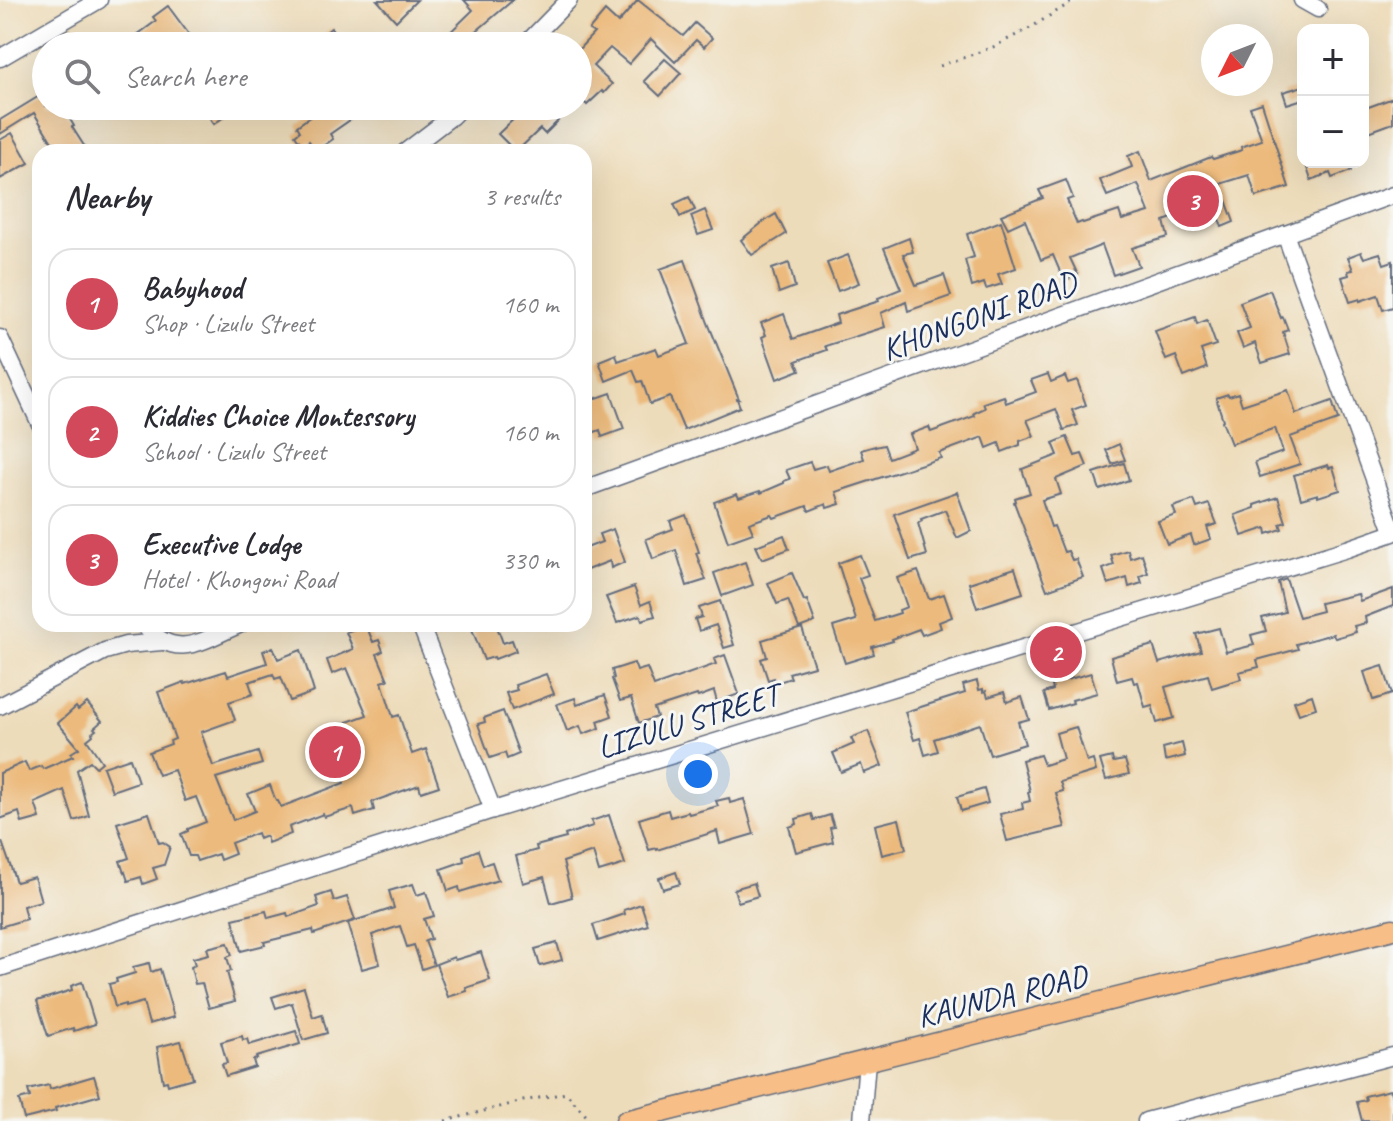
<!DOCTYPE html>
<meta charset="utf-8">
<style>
body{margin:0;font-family:Caveat,sans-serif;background:#f2f2f3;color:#2b2b33}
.controls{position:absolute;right:24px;top:24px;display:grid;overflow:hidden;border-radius:16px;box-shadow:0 8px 32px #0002}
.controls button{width:72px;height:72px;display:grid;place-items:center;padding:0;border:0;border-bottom:2px solid #e1e1e2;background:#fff;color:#2b2b33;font:40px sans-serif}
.compass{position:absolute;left:1201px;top:24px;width:72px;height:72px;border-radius:50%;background:#fff;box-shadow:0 8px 32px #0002;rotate:228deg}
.you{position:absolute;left:698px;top:774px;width:28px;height:28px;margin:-20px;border:6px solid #fff;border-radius:50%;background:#1a73e8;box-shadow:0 0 0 12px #1a73e833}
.badge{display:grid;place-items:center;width:52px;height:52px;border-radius:50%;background:#d1495b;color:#fff;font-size:26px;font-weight:700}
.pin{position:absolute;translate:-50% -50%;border:4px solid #fff;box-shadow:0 2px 8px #0006}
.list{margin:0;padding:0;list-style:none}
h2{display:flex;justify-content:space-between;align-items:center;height:104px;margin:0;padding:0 32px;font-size:34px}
h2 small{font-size:26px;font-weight:400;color:#7c7c81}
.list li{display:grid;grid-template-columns:52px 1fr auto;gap:24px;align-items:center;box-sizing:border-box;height:112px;margin:0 16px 16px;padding:0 16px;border:2px solid #e1e1e2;border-radius:24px}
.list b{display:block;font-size:30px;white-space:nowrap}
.list p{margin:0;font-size:26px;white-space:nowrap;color:#7c7c81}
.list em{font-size:26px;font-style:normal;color:#7c7c81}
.icon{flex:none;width:44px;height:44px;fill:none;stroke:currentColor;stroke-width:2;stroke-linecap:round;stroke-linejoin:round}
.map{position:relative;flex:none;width:1393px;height:1121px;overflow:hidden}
.search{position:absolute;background:#fff;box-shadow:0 8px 32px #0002;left:32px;top:32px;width:560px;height:88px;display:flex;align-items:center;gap:20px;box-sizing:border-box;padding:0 28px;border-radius:44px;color:#7c7c81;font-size:30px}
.panel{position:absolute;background:#fff;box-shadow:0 8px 32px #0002;left:32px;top:144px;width:560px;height:488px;border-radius:24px}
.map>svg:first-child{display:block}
.building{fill:#ecba7c}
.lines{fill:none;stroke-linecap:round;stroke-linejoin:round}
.minor-casing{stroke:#646c7e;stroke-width:19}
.major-casing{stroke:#646c7e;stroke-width:23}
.path{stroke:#646c7e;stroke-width:3;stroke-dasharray:2 6;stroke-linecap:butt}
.minor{stroke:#fff;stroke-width:16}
.major{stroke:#f7be87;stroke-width:20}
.labels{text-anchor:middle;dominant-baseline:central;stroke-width:6;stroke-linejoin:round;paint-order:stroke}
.street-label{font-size:32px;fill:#1b2f5e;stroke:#f6f6f2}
</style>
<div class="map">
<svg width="1393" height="1121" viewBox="0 0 1393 1121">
<rect width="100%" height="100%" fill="#f6f6f2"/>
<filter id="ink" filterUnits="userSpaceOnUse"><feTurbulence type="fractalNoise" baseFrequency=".0125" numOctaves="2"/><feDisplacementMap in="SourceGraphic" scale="16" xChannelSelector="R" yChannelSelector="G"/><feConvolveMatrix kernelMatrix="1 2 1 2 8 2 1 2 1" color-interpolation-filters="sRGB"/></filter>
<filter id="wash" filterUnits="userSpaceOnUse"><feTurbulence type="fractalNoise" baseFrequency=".006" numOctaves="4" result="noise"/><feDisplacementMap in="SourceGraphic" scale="32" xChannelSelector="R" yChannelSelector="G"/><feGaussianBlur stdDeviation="1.8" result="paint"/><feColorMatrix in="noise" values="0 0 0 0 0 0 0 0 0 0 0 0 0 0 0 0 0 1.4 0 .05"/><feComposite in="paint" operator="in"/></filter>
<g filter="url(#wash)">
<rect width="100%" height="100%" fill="#eddcba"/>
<g id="blocks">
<g class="building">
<path d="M377,0H417L396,21Z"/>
<path d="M464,0H513L473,34L486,46H436L473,10Z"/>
<path d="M638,0L683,36L695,23L712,38L704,47L696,40L675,62L651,39L629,64L610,48L593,66L612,84L604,93L602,91L587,105L578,96V50L594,33L589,30L605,11L618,23Z"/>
<path d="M168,6L188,33L197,46H145L137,35L156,21L153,17Z"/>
<path d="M331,28L339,38L330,46H323L318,39Z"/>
<path d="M665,59L681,73L660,96L644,81Z"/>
<path d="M1303,86V99L1287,104L1283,92Z"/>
<path d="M46,92V106H62L74,126L72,127L88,152H58L34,113L0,134V120Z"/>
<path d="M1393,98V123L1366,133L1363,126V109Z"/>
<path d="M1262,103L1289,187L1256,197L1249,175L1220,184L1234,222L1222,227L1214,206L1209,208L1207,204L1164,221L1168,237L1132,248L1139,266L1113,275L1102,245L1070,258L1078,275L1064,281L1053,255L1041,260L1025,220L1008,228L1001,215L1043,198L1039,190L1066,180L1073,198L1067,200L1077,224L1082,222L1083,223L1119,211L1122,220L1149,212L1138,184L1107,196L1100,180L1132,167L1128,156L1140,151L1151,181L1211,157L1213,159L1242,150L1241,147L1262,140L1250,107Z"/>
<path d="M218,106H239L214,124L207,114Z"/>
<path d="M325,106H340L350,120L330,134L333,139L316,151L309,141L303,146L295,135L300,131L297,126Z"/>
<path d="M515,106H544L558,121L545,134L540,129L516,152L498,134L521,112Z"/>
<path d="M12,133L29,163L0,179V140Z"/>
<path d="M1305,162H1357V164L1349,167L1351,171L1332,178L1330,173L1311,180Z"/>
<path d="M689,197L695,210L680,217L674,204Z"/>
<path d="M705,210L713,230L698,235L691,216Z"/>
<path d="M776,214L786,234L752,255L741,240L763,222Z"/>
<path d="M1001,221L1016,268L998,274L1002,284L986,289L984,283L972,287L965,260L974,257L967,234Z"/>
<path d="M909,238L913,252L903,254L916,285L944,275L951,296L908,311L906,302L881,313L885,327L825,346L827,350L796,361L800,370L777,379L762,337L766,335L761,323L784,314L793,339L838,323L836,315L879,301L878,298L901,289L884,248Z"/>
<path d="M1361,252L1364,258L1380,253L1384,264L1393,261V307L1383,310L1378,295L1360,301V299L1350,302L1342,277L1349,275L1348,271L1353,270L1348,257Z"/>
<path d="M848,255L859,283L838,291L827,263Z"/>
<path d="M685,260L708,323L739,399H737L740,407L684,430L670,397L650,404L642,381L638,382L633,370L606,381L599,361L616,354L618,361L656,348L659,355L689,344L660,269Z"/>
<path d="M789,263L795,287L779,293L772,269Z"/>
<path d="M1270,290L1281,318L1283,317L1288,330L1283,332L1290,354L1262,363L1255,343L1243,348L1237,333L1250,328L1240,302Z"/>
<path d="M1195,317L1197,324L1207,320L1216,345L1201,350L1207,368L1184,377L1176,356L1166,360L1155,331Z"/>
<path d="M1048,374L1051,382L1065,376L1068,383L1077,380L1086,405L1072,410L1078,425L1064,430L1056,409L1027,420L1034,436L1020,441V445L1002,452L999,443L987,448L983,437L939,453L941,458L836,492L840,504L827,508L826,504L809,511L807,506L774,518L772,515L749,523L753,533L728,542L714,502L737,494L739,498L760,491L761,493L784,483V481L790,479L786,470L810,462L813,469L827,465L829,471L864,459L861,450L875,446V447L884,445L889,458L915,448L910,434L929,427L931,432L975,416L974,413L985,408L983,403L1004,396L1006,403L1036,392L1031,380Z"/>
<path d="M1288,390L1296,414L1332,401L1338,420L1290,437L1300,464L1260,477L1255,462L1283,452L1275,428L1231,444L1222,421L1223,420L1216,398L1228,394L1229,396L1238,393L1242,405Z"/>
<path d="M611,393L624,429L602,437L600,430L584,436V409L590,407L588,401Z"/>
<path d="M1067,437L1075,456L1082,454L1087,466L1056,479L1061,494L1042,500L1051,527L1054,526L1064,552L1068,551L1072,560L1076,559L1083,577L1047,590L1014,502L1016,501L1015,498L1030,493L1022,469L1058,455L1053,443Z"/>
<path d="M1119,444L1125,460L1112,464L1106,450Z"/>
<path d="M1124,463L1129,480L1100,490L1094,473Z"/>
<path d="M1328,465L1329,468L1333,467L1340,490L1318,497V494L1301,499L1294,475Z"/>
<path d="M957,492L971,531L957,538L945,510L921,519L922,521L918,523L927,555L910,560L894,514Z"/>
<path d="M1278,497L1286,522L1280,524L1282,529L1267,534L1266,528L1242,536L1235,515L1255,508L1254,505Z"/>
<path d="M1194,500L1197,508L1209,504L1217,524L1207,527L1211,539L1194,545L1191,535L1167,544L1158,521L1176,515L1173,507Z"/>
<path d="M686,515L699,552L696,553L706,580L687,586L676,550L653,559L646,539L673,529L670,521Z"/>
<path d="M613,529L625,562L611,568L610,561L584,571V549L602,542L599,534Z"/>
<path d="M784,535L789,549L762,559L756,546Z"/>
<path d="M1128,550L1130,558L1142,554L1148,573L1140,576L1142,583L1129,587L1127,578L1108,584L1103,569L1114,565L1111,555Z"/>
<path d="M860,555L868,575L859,578L875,621L900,613L899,610L907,607L897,578L918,571L929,599L944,594L952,617L939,622L941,628L922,635L919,629L892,639L893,641L872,647L874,654L845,663L833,627L856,620L838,563Z"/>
<path d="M745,562L753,585L722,596L714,573Z"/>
<path d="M1015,568L1023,593L977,608L969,583Z"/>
<path d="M792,573L804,601L807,600L815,622L799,628L788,600L777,604L768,583Z"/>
<path d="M1286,579L1299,617L1322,611L1320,603L1358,594L1360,601L1393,589V606L1365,617L1366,623L1354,626L1356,632L1335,638L1333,634L1296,644L1298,649L1257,660L1259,667L1239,672L1241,679L1212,688L1208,675L1165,687L1174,718L1157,723L1152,705L1145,707L1138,682L1134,683L1132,677L1117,681L1111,657L1153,645L1159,663L1201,651L1196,634L1219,628L1226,652L1254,645L1251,635L1266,631L1262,618L1285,612L1278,582Z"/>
<path d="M634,587L641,605L650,601L655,616L642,620L640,615L617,623L606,597Z"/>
<path d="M720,601L734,645L724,648L716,625L699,631L695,619L702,617L699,608Z"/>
<path d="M470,624H496L503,643L512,640L516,651L495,659L494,657L484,660Z"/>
<path d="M366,625L373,642L379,640L383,651L377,654L388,680L382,682L393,717L399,715L412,754L426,749L439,786L421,792L419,785L372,802L374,810L355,816L353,808L324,817L323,814L289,827L291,834L268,843L266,836L259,839L257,833L231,843L235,854L220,860L218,854L197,861L195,856H189L181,834L188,831V829L206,822L196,797L185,801L174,770L158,775L149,752L171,744L170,741L175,739L158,692L184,682L185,684L226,671L228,676L267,663L263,651L273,647L278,659L301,650L314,692L290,701L281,677L275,679L273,674L249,682L253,694L229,702L235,720L201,732L213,766L258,752L262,764L216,778L233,820L255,811L248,794L270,785L276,801H278L281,807L344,783L337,760L344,757L339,741L340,740L336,726L367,715L347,668L332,674L327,660L353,649L346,632Z"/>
<path d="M802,628L814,666L789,673L791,678L776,683L774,678L768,680L761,659L767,657L762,640Z"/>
<path d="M725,655L739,694L717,702L714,691L698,697L697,695L654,709L657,717L639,723L631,698L620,701L612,679L614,678L612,670L634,663L637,671L647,668L654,686L716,664L714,659Z"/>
<path d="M1383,666L1392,694L1373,700L1364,672Z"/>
<path d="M1091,673L1097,693L1072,700L1073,703L1049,710L1044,693L1053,690L1051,681L1065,677L1066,680Z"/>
<path d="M546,674L554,694L512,710L506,693L517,690L515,685Z"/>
<path d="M977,681L979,690L983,689V692L986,691L988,697L1004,692L1007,702L1022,697L1029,719L1018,722L1025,744L990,755L980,724L934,739L938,751L925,755L920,738L914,740L905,712L965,693L963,685Z"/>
<path d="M605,695L612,716L598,721L600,728L583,734L580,726L567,731L557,704L575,698L577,705Z"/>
<path d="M1312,695L1316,708L1299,714L1294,701Z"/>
<path d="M87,703L102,721L94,728L96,730L92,733L93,735L87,740L102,762L96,767L90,761L77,770L89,816L74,821L64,790L35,803L40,818L22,823L19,812L0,819V773L25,762L29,771L41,766L43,769L73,756L71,753L79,748L58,723L76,707L78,710Z"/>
<path d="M503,711L519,754L507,759L505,753L490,758L478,724L485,722L484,718Z"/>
<path d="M1076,727L1087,762L1093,760L1096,771L1060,782L1063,791L1056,793L1065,827L1007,841L1000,814L1023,809L1022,803L1030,801L1028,792L1030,791L1022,760L1040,755L1044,765L1063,759L1056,733Z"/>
<path d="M868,731L882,766L864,773L861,764L841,772L833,753L854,744L851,738Z"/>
<path d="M1182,743L1185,756L1165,761L1163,748Z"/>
<path d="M1112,757L1113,762L1125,760L1129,774L1106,780L1100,760Z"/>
<path d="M130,758L138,782L112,791L103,767Z"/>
<path d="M984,789L988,803L961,811L957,797Z"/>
<path d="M729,798L730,803L744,799L754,834L720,844L717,831L657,850V848L649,850L639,819L668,810L670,817L688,812L689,814L718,806L716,801Z"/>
<path d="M149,813L159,843L163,842L170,847L164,865L153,868L157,879L143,884L141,877L128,881L125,872L124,873L120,861L129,858L117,823Z"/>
<path d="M812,814L814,820L830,815L834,827L830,828L833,842L796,852L789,827L797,824L796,819Z"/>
<path d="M609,815L625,864L599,872L593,852L563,862L572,897L551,903L544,877L523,883L516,856L537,850L536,846L566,838L565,835L593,826L591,821Z"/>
<path d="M899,819L906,849L882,855L875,825Z"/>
<path d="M0,842H2L16,882L34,877L41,901L23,906L26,919L0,927Z"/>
<path d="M478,850L483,865L492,862L498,880L460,892L459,887L448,891L441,869L464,861L463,856Z"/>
<path d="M676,872L680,884L663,889L659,878Z"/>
<path d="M754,883L758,896L738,902L734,889Z"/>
<path d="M413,884L417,895L426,892L434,916L424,919L431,939L425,941L434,965L422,969L414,945L407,947L400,926L372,935L380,964L362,969L348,923L394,908L389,891Z"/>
<path d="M331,892L334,901L347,897L355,920L314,934L313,930L264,942L265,945L241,951L233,919L266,911L268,918L287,913L288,917L319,906L316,897Z"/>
<path d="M641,904L648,925L598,941L593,925L625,914L624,910Z"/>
<path d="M228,943L232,955L227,957L231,971L227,972L235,1001L209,1008L202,983L195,984L191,967L195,965L193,958L209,954L207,948Z"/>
<path d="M557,943L562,960L540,966L535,949Z"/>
<path d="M481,952L490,980L466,988L467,991L448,997L436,964L454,957L455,960Z"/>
<path d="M149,963L151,972L160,969L174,1017L149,1024L143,1002L125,1007V1004L115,1007L109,984L117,982L116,979L135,973L133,967Z"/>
<path d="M82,982L95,1024L74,1031L73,1028L48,1036L37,1001L72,990L71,986Z"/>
<path d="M304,987L313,1017L322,1014L327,1033L303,1040L292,1003L276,1008L272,997Z"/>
<path d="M296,1031L300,1044L256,1057L257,1059L253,1060L255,1067L226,1076L222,1064L227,1063L221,1042L242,1036L243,1040L247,1039L249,1045Z"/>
<path d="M181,1041L193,1078L168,1085L167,1081L163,1082L157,1047Z"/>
<path d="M94,1076L100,1095L55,1108L56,1111L24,1119L19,1100L30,1097L28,1090L49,1085L50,1089Z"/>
<path d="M1390,1090L1393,1101V1121H1362L1357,1102L1366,1100L1365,1096Z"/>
</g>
</g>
</g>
<g filter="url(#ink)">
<use href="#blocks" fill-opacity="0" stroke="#646c7e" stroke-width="2"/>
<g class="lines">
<g class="minor-casing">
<g id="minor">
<path d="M1302,0L1318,9"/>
<path d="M524,46L569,0"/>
<path d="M0,58L99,0"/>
<path d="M405,152L451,117L462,106"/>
<path d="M1285,234L1393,531"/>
<path d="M0,338L40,424"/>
<path d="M584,489L1393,195"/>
<path d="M143,624C176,663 203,640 241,624"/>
<path d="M420,624L493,810"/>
<path d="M0,706L105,651L126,645L162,642"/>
<path d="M0,968L493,810L1347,549L1393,533"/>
<path d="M862,1121L867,1061"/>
<path d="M1146,1121L1393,1056"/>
</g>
</g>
<g class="major-casing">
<path id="major" d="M626,1121L1393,929"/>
</g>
<g class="path">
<path d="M940,66L993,47L1030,28L1075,0"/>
<path d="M445,1121L523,1101L566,1093L591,1121"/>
</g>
<use href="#minor" class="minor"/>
<use href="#major" class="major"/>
</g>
</g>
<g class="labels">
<g class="street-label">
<text transform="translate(979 316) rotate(-20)">KHONGONI ROAD</text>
<text transform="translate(688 721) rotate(-17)">LIZULU STREET</text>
<text transform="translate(1002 996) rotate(-14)">KAUNDA ROAD</text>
</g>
</g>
</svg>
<div class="controls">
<button>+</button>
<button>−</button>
</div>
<svg class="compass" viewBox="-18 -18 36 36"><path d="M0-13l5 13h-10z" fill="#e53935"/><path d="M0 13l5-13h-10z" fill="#7c7c81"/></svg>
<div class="you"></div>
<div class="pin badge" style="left:335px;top:752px">1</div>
<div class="pin badge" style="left:1056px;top:652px">2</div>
<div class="pin badge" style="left:1193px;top:201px">3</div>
<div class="search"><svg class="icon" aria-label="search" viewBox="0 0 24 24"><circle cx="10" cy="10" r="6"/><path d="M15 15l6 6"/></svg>Search here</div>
<section class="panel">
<h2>Nearby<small>3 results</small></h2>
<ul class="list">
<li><span class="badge">1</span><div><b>Babyhood</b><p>Shop · Lizulu Street</p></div><em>160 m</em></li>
<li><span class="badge">2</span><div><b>Kiddies Choice Montessory</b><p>School · Lizulu Street</p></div><em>160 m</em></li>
<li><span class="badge">3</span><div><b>Executive Lodge</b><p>Hotel · Khongoni Road</p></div><em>330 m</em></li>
</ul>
</section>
</div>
